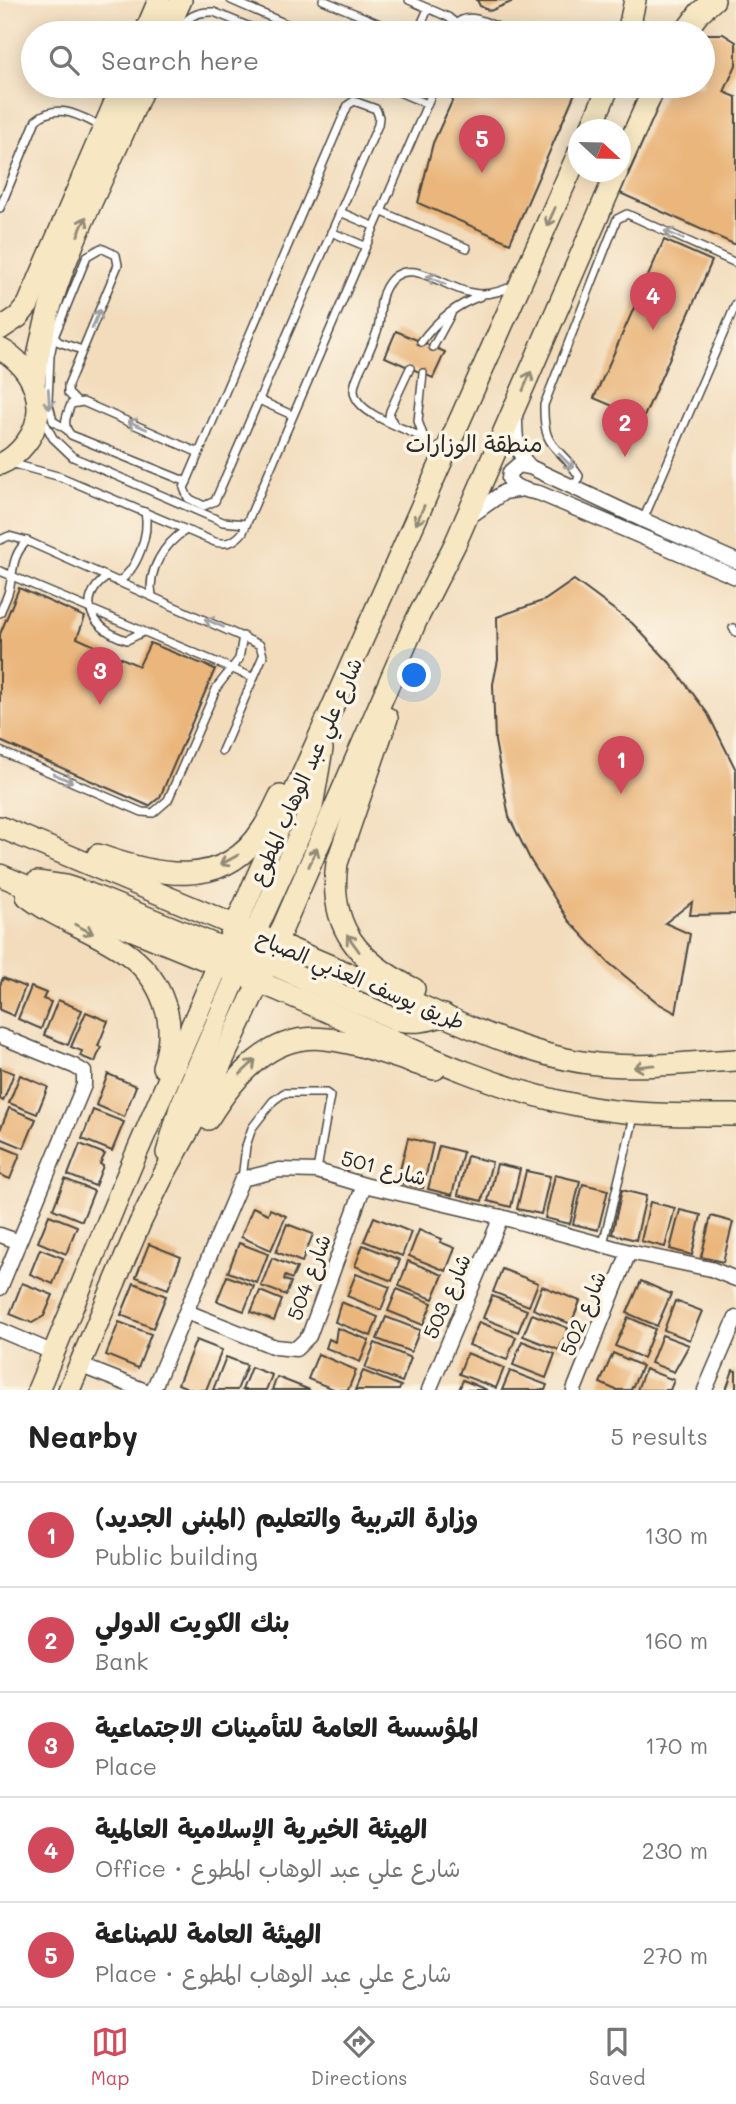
<!DOCTYPE html>
<meta charset="utf-8">
<style>
body{margin:0;font-family:Mali,"Playpen Sans Arabic",sans-serif;background:#f6f6f6;color:#222}
.compass{position:absolute;left:568px;top:119px;width:63px;height:63px;border-radius:50%;background:#fff;box-shadow:0 4px 18px #0003;rotate:112deg}
.you{position:absolute;left:415px;top:676px;width:24px;height:24px;margin:-18px;border:5px solid #fff;border-radius:50%;background:#1a73e8;box-shadow:0 0 0 10px #1a73e833}
.badge{display:grid;place-items:center;width:46px;height:46px;border-radius:50%;background:#d1495b;color:#fff;font-size:23px;font-weight:700}
.pin{position:absolute;translate:-50% -58px;filter:drop-shadow(0 2px 4px #0008)}
.pin::after{content:'';position:absolute;top:37px;width:24px;height:21px;background:inherit;clip-path:polygon(0 0,100% 0,50% 100%)}
.list{margin:0;padding:0;list-style:none}
h2{display:flex;justify-content:space-between;align-items:center;height:91px;margin:0;padding:0 28px;font-size:30px}
h2 small{font-size:23px;font-weight:400;color:#767676}
.list li{display:grid;grid-template-columns:46px 1fr auto;gap:21px;align-items:center;box-sizing:border-box;height:105px;padding:0 28px;border-top:2px solid #e0e0e0}
.list b{display:block;font-size:26px;white-space:nowrap}
.list p{margin:0;font-size:23px;white-space:nowrap;color:#767676}
.list em{font-size:23px;font-style:normal;color:#767676}
.icon{flex:none;width:38px;height:38px;fill:none;stroke:currentColor;stroke-width:2;stroke-linecap:round;stroke-linejoin:round}
.map{position:relative;flex:none;width:736px;height:1390px;overflow:hidden}
.search{position:absolute;background:#fff;box-shadow:0 4px 18px #0003;left:21px;right:21px;top:21px;height:77px;display:flex;align-items:center;gap:18px;box-sizing:border-box;padding:0 24px;border-radius:38px;color:#767676;font-size:26px}
.sheet{height:616px;background:#fff}
nav{display:flex;justify-content:space-around;align-items:center;box-sizing:border-box;height:98px;border-top:2px solid #e0e0e0;background:#fff;font-size:19px;color:#767676}
nav a{display:grid;justify-items:center;gap:4px}
nav .on{color:#d1495b}
.map>svg:first-child{display:block}
.building{fill:#eab67b}
.lines{fill:none;stroke-linecap:round;stroke-linejoin:round}
.lane-casing{stroke:#494641;stroke-width:10}
.street-casing{stroke:#494641;stroke-width:17}
.secondary-casing{stroke:#494641;stroke-width:24}
.lane{stroke:#fff;stroke-width:7}
.street{stroke:#fff;stroke-width:14}
.secondary{stroke:#f7e8c3;stroke-width:21}
.oneway{stroke:#918a77}
.oneway2{stroke:#a0a0a0}
.labels{text-anchor:middle;dominant-baseline:central;stroke-width:7;stroke-linejoin:round;paint-order:stroke}
.street-label{font-size:21px;fill:#2b2b2b;stroke:#fcf5e5}
.neighbourhood-label{font-size:23px;fill:#2b2b2b;stroke:#fcf5e5}
</style>
<div class="map">
<svg width="736" height="1390" viewBox="0 0 736 1390">
<rect width="100%" height="100%" fill="#fcf5e5"/>
<filter id="ink" filterUnits="userSpaceOnUse"><feTurbulence type="fractalNoise" baseFrequency=".0143" numOctaves="2"/><feDisplacementMap in="SourceGraphic" scale="14" xChannelSelector="R" yChannelSelector="G"/><feConvolveMatrix kernelMatrix="1 2 1 2 8 2 1 2 1" color-interpolation-filters="sRGB"/></filter>
<filter id="wash" filterUnits="userSpaceOnUse"><feTurbulence type="fractalNoise" baseFrequency=".00686" numOctaves="4" result="noise"/><feDisplacementMap in="SourceGraphic" scale="28" xChannelSelector="R" yChannelSelector="G"/><feGaussianBlur stdDeviation="1.57" result="paint"/><feColorMatrix in="noise" values="0 0 0 0 0 0 0 0 0 0 0 0 0 0 0 0 0 1.4 0 .05"/><feComposite in="paint" operator="in"/></filter>
<g filter="url(#wash)">
<rect width="100%" height="100%" fill="#f2dcbc"/>
<g id="blocks">
<g class="building">
<path d="M477,0H516L490,11L480,6Z"/>
<path d="M703,34H723L736,42V65L724,92L736,97V245L620,193L667,86H703Z"/>
<path d="M459,86H578L510,243L418,203L433,143Z"/>
<path d="M664,240L712,261L643,419L594,398Z"/>
<path d="M396,331L445,352L433,378L385,357Z"/>
<path d="M574,580L632,623L670,663L708,714L736,770V914L690,915L692,902L665,923L690,934L676,1013L658,1003L609,963L569,921L531,861L509,817L495,741L493,684L498,660L497,617L545,600Z"/>
<path d="M19,588L85,617L77,638L139,666L150,643L215,669L160,797L149,806L0,741V634Z"/>
<path d="M3,978L25,987L14,1016L0,1010V985Z"/>
<path d="M31,987L46,993L43,999L51,1002L41,1029L18,1019Z"/>
<path d="M58,1000L82,1010L68,1045L44,1035Z"/>
<path d="M86,1012L108,1021L98,1046L101,1047L95,1062L80,1056L82,1051L71,1047Z"/>
<path d="M0,1068L14,1073L3,1101L0,1099Z"/>
<path d="M108,1074L136,1086L124,1117L96,1105Z"/>
<path d="M20,1075L48,1087L37,1114L9,1103Z"/>
<path d="M9,1108L36,1119L24,1148L0,1138V1130Z"/>
<path d="M93,1110L124,1122L112,1151L82,1139Z"/>
<path d="M408,1138L433,1144L423,1188L397,1182Z"/>
<path d="M80,1144L105,1154L100,1164L103,1166L95,1186L68,1175Z"/>
<path d="M0,1146L20,1154L10,1179L0,1175Z"/>
<path d="M439,1146L463,1152L452,1195L428,1189Z"/>
<path d="M467,1156L492,1162L482,1201L458,1195Z"/>
<path d="M497,1164L520,1169L511,1207L488,1201Z"/>
<path d="M526,1171L550,1176L541,1214L517,1209Z"/>
<path d="M555,1175L580,1181L570,1224L545,1218Z"/>
<path d="M65,1179L94,1191L82,1221L53,1209Z"/>
<path d="M583,1184L608,1190L598,1230L573,1224Z"/>
<path d="M622,1190L646,1196L636,1240L612,1234Z"/>
<path d="M650,1202L675,1208L665,1247L641,1241Z"/>
<path d="M253,1207L268,1214L270,1209L286,1216L271,1250L241,1237Z"/>
<path d="M680,1210L701,1215L692,1255L670,1249Z"/>
<path d="M49,1215L77,1226L66,1254L38,1242Z"/>
<path d="M711,1216L733,1222L723,1262L701,1257Z"/>
<path d="M374,1217L411,1232L402,1256L364,1241Z"/>
<path d="M287,1224L313,1234L302,1262L276,1252Z"/>
<path d="M419,1230L442,1239L440,1242L455,1248L446,1271L409,1256Z"/>
<path d="M239,1243L268,1254L257,1283L228,1272Z"/>
<path d="M149,1244L181,1257L168,1289L136,1277Z"/>
<path d="M363,1245L400,1260L392,1281L355,1266Z"/>
<path d="M40,1249L63,1258L53,1284L30,1274Z"/>
<path d="M272,1258L297,1268L292,1279L285,1276L284,1280L291,1282L286,1295L261,1286Z"/>
<path d="M408,1261L443,1275L433,1299L399,1286Z"/>
<path d="M502,1269L538,1283L529,1306L493,1292Z"/>
<path d="M356,1274L390,1287L381,1310L347,1296Z"/>
<path d="M227,1276L254,1286L244,1311L217,1301Z"/>
<path d="M641,1281L671,1294L657,1326L627,1313Z"/>
<path d="M22,1283L53,1295L44,1316L32,1323L10,1314Z"/>
<path d="M134,1283L166,1296L153,1328L121,1315Z"/>
<path d="M542,1286L580,1301L571,1324L533,1309Z"/>
<path d="M397,1289L432,1303L423,1325L388,1311Z"/>
<path d="M260,1291L282,1300L274,1321L251,1312Z"/>
<path d="M492,1296L527,1310L518,1332L483,1318Z"/>
<path d="M675,1301L702,1311L690,1340L664,1330Z"/>
<path d="M341,1302L378,1317L371,1336L335,1322Z"/>
<path d="M532,1314L568,1328L559,1350L523,1336Z"/>
<path d="M386,1317L420,1330L411,1352L377,1339Z"/>
<path d="M628,1317L655,1329L643,1358L615,1346Z"/>
<path d="M119,1322L151,1334L138,1368L106,1355Z"/>
<path d="M479,1322L516,1337L507,1360L469,1345Z"/>
<path d="M337,1328L369,1340L360,1362L326,1348L329,1339L335,1342Z"/>
<path d="M662,1335L689,1345L674,1372L651,1363Z"/>
<path d="M196,1340L222,1350L206,1390H192L178,1384Z"/>
<path d="M522,1341L555,1354L546,1378L513,1365Z"/>
<path d="M375,1343L411,1358L402,1382L365,1368Z"/>
<path d="M467,1353L504,1368L496,1388L459,1374Z"/>
<path d="M613,1353L642,1366L631,1390H616L600,1383Z"/>
<path d="M318,1354L356,1370L348,1390H336L308,1379Z"/>
<path d="M226,1357L247,1365L237,1390H213Z"/>
<path d="M251,1367L272,1375L266,1390H242Z"/>
<path d="M645,1369L674,1380L670,1390H637Z"/>
<path d="M733,1370L736,1371V1390H726Z"/>
<path d="M363,1371L401,1386L399,1390H355Z"/>
<path d="M510,1371L547,1385L545,1390H502Z"/>
<path d="M277,1377L310,1390H272Z"/>
<path d="M463,1380L487,1390H459Z"/>
</g>
</g>
</g>
<g filter="url(#ink)">
<use href="#blocks" fill-opacity="0" stroke="#494641" stroke-width="2"/>
<g class="lines">
<g class="lane-casing">
<g id="lane">
<path d="M231,0L307,33"/>
<path d="M323,0L401,33"/>
<path d="M409,0L448,17L453,21L456,33"/>
<path d="M455,25C470,9 493,26 510,33"/>
<path d="M176,33C187,18 194,11 214,12L264,33"/>
<path d="M413,33L419,29L428,9"/>
<path d="M385,86L427,104"/>
<path d="M354,101L376,109L379,117L378,125L215,501L204,506L188,498L184,488L348,105Z"/>
<path d="M0,208L36,120C58,101 81,117 103,127"/>
<path d="M380,211L467,248"/>
<path d="M340,212L373,226"/>
<path d="M331,232L365,246"/>
<path d="M54,337L59,342L82,350"/>
<path d="M421,342C437,320 455,305 481,296"/>
<path d="M433,347L451,314"/>
<path d="M423,373L418,421L424,438"/>
<path d="M259,400L292,415"/>
<path d="M42,418L53,438L73,457L223,522L246,524"/>
<path d="M394,424L389,416L390,411L410,368"/>
<path d="M66,429L53,421L48,401L50,356L54,337L87,256L101,248L116,255L118,265L68,385V393L77,402"/>
<path d="M437,458L431,446L425,439C406,428 353,414 354,389C355,377 363,365 368,354C372,344 377,334 379,324C381,311 379,299 386,287C406,251 444,289 472,293C486,296 500,292 513,286"/>
<path d="M10,463L61,477L215,542C227,545 235,542 243,532L435,86"/>
<path d="M187,482L71,435C61,424 67,416 71,404L83,402L199,453"/>
<path d="M575,488L579,476C558,443 543,452 544,405L617,219L627,214L736,263"/>
<path d="M643,520L736,304"/>
<path d="M0,540L9,536L27,541L260,645L263,656L222,751"/>
<path d="M0,571L254,678"/>
<path d="M107,577C73,601 95,631 127,640L143,632"/>
<path d="M118,582C137,570 150,534 145,512"/>
<path d="M152,596C147,570 165,543 186,530"/>
<path d="M0,613C3,605 7,598 9,590C14,571 11,556 27,541"/>
<path d="M733,628L736,632"/>
<path d="M0,751L142,812L153,813L168,800L217,687L239,659L243,636"/>
<path d="M242,1179L246,1146L252,1128L273,1101L284,1093H326L330,1096L317,1170"/>
<path d="M603,1244L634,1117"/>
</g>
</g>
<g class="street-casing">
<g id="street">
<path d="M515,413C515,434 514,451 530,467"/>
<path d="M469,517L504,492L523,489"/>
<path d="M736,561L643,520L530,467L518,465L510,472L509,479C515,489 528,491 539,493L736,577"/>
<path d="M0,1036L74,1066L84,1072V1085L0,1288"/>
<path d="M0,1235L17,1241"/>
<path d="M187,1312L275,1347L296,1349L309,1336L364,1185"/>
<path d="M0,1330L54,1353"/>
<path d="M79,1365L143,1390"/>
<path d="M153,1390L242,1179L279,1170L317,1171L364,1185L501,1217L629,1252L711,1269L736,1279"/>
<path d="M429,1390L501,1217"/>
<path d="M574,1390L629,1252"/>
<path d="M705,1390L736,1318"/>
</g>
</g>
<g class="secondary-casing">
<g id="secondary">
<path d="M145,33L159,0"/>
<path d="M166,33L181,0"/>
<path d="M628,33L635,0"/>
<path d="M684,33L700,12L714,0"/>
<path d="M590,130L609,86"/>
<path d="M620,164L655,86"/>
<path d="M0,329L18,317L28,305L122,86"/>
<path d="M0,349C34,366 51,410 26,443C19,452 11,460 0,464"/>
<path d="M34,384C45,279 104,182 144,86"/>
<path d="M387,718L337,863C328,928 359,962 414,989"/>
<path d="M0,827C119,877 238,926 356,977C425,1006 515,1054 589,1063C638,1070 687,1062 736,1060"/>
<path d="M98,855C154,875 223,892 262,830C269,820 274,808 280,796"/>
<path d="M0,875C101,918 204,958 304,1001C393,1040 482,1087 577,1105C629,1116 683,1115 736,1115"/>
<path d="M37,882L65,886L87,893L225,949H240L276,942"/>
<path d="M27,896C74,933 143,940 164,1003C172,1024 170,1046 163,1067"/>
<path d="M254,945L255,933L312,807L322,749"/>
<path d="M254,961L267,962L397,1020C415,1023 428,1021 444,1015"/>
<path d="M208,1119C234,1077 271,1032 326,1039C363,1043 399,1060 435,1069"/>
<path d="M167,1153L180,1108L238,973L239,961"/>
<path d="M38,1390L131,1166L225,949L578,154"/>
<path d="M69,1390L140,1223L163,1176L198,1113L259,982L416,621L455,544L617,172"/>
</g>
</g>
<use href="#lane" class="lane"/>
<use href="#street" class="street"/>
<use href="#secondary" class="secondary"/>
</g>
<defs><path id="oneway-shaft" d="M-6 0H5M1.5-3L5.5 0L1.5 3" fill="none" stroke-width="1.6" stroke-linecap="round" stroke-linejoin="round" transform="scale(1.75)"/></defs>
<g class="oneway">
<use href="#oneway-shaft" transform="translate(551 217) rotate(114)"/>
<use href="#oneway-shaft" transform="translate(82 226) rotate(-66)"/>
<use href="#oneway-shaft" transform="translate(527 381) rotate(-67)"/>
<use href="#oneway-shaft" transform="translate(420 515) rotate(114)"/>
<use href="#oneway-shaft" transform="translate(313 857) rotate(-66)"/>
<use href="#oneway-shaft" transform="translate(229 860) rotate(151)"/>
<use href="#oneway-shaft" transform="translate(84 929) rotate(27)"/>
<use href="#oneway-shaft" transform="translate(353 943) rotate(-126)"/>
<use href="#oneway-shaft" transform="translate(644 1066) rotate(174)"/>
<use href="#oneway-shaft" transform="translate(248 1067) rotate(-43)"/>
</g>
<g class="oneway2">
<use href="#oneway-shaft" transform="translate(674 235) rotate(-156)"/>
<use href="#oneway-shaft" transform="translate(436 280) rotate(-156)"/>
<use href="#oneway-shaft" transform="translate(96 319) rotate(-67)"/>
<use href="#oneway-shaft" transform="translate(49 399) rotate(86)"/>
<use href="#oneway-shaft" transform="translate(137 425) rotate(-156)"/>
<use href="#oneway-shaft" transform="translate(566 461) rotate(46)"/>
<use href="#oneway-shaft" transform="translate(214 623) rotate(-156)"/>
<use href="#oneway-shaft" transform="translate(63 778) rotate(23)"/>
</g>
</g>
<g class="labels">
<g class="street-label">
<text transform="translate(305 771) rotate(-66)">شارع علي عبد الوهاب المطوع</text>
<text transform="translate(361 979) rotate(23)">طريق يوسف العذبي الصباح</text>
<text transform="translate(384 1167) rotate(14)">شارع 501</text>
<text transform="translate(308 1277) rotate(-70)">شارع 504</text>
<text transform="translate(446 1296) rotate(-67)">شارع 503</text>
<text transform="translate(582 1313) rotate(-68)">شارع 502</text>
</g>
<g class="neighbourhood-label">
<text x="474" y="443">منطقة الوزارات</text>
</g>
</g>
</svg>
<svg class="compass" viewBox="-18 -18 36 36"><path d="M0-13l5 13h-10z" fill="#e53935"/><path d="M0 13l5-13h-10z" fill="#767676"/></svg>
<div class="you"></div>
<div class="pin badge" style="left:621px;top:794px">1</div>
<div class="pin badge" style="left:625px;top:457px">2</div>
<div class="pin badge" style="left:100px;top:705px">3</div>
<div class="pin badge" style="left:653px;top:330px">4</div>
<div class="pin badge" style="left:482px;top:173px">5</div>
<div class="search"><svg class="icon" aria-label="search" viewBox="0 0 24 24"><circle cx="10" cy="10" r="6"/><path d="M15 15l6 6"/></svg>Search here</div>
</div>
<section class="sheet">
<h2>Nearby<small>5 results</small></h2>
<ul class="list">
<li><span class="badge">1</span><div><b>وزارة التربية والتعليم (المبنى الجديد)</b><p>Public building</p></div><em>130 m</em></li>
<li><span class="badge">2</span><div><b>بنك الكويت الدولي</b><p>Bank</p></div><em>160 m</em></li>
<li><span class="badge">3</span><div><b>المؤسسة العامة للتأمينات الاجتماعية</b><p>Place</p></div><em>170 m</em></li>
<li><span class="badge">4</span><div><b>الهيئة الخيرية الإسلامية العالمية</b><p>Office · شارع علي عبد الوهاب المطوع</p></div><em>230 m</em></li>
<li><span class="badge">5</span><div><b>الهيئة العامة للصناعة</b><p>Place · شارع علي عبد الوهاب المطوع</p></div><em>270 m</em></li>
</ul>
</section>
<nav>
<a class="on"><svg class="icon" aria-label="map" viewBox="0 0 24 24"><path d="M3 6l6-2 6 2 6-2v14l-6 2-6-2-6 2zM9 4v14M15 6v14"/></svg>Map</a>
<a><svg class="icon" aria-label="directions" viewBox="0 0 24 24"><path d="M12 3l9 9-9 9-9-9zM9 14v-3h6M13 9l2 2-2 2"/></svg>Directions</a>
<a><svg class="icon" aria-label="saved" viewBox="0 0 24 24"><path d="M7 4h10v16l-5-4-5 4z"/></svg>Saved</a>
</nav>
